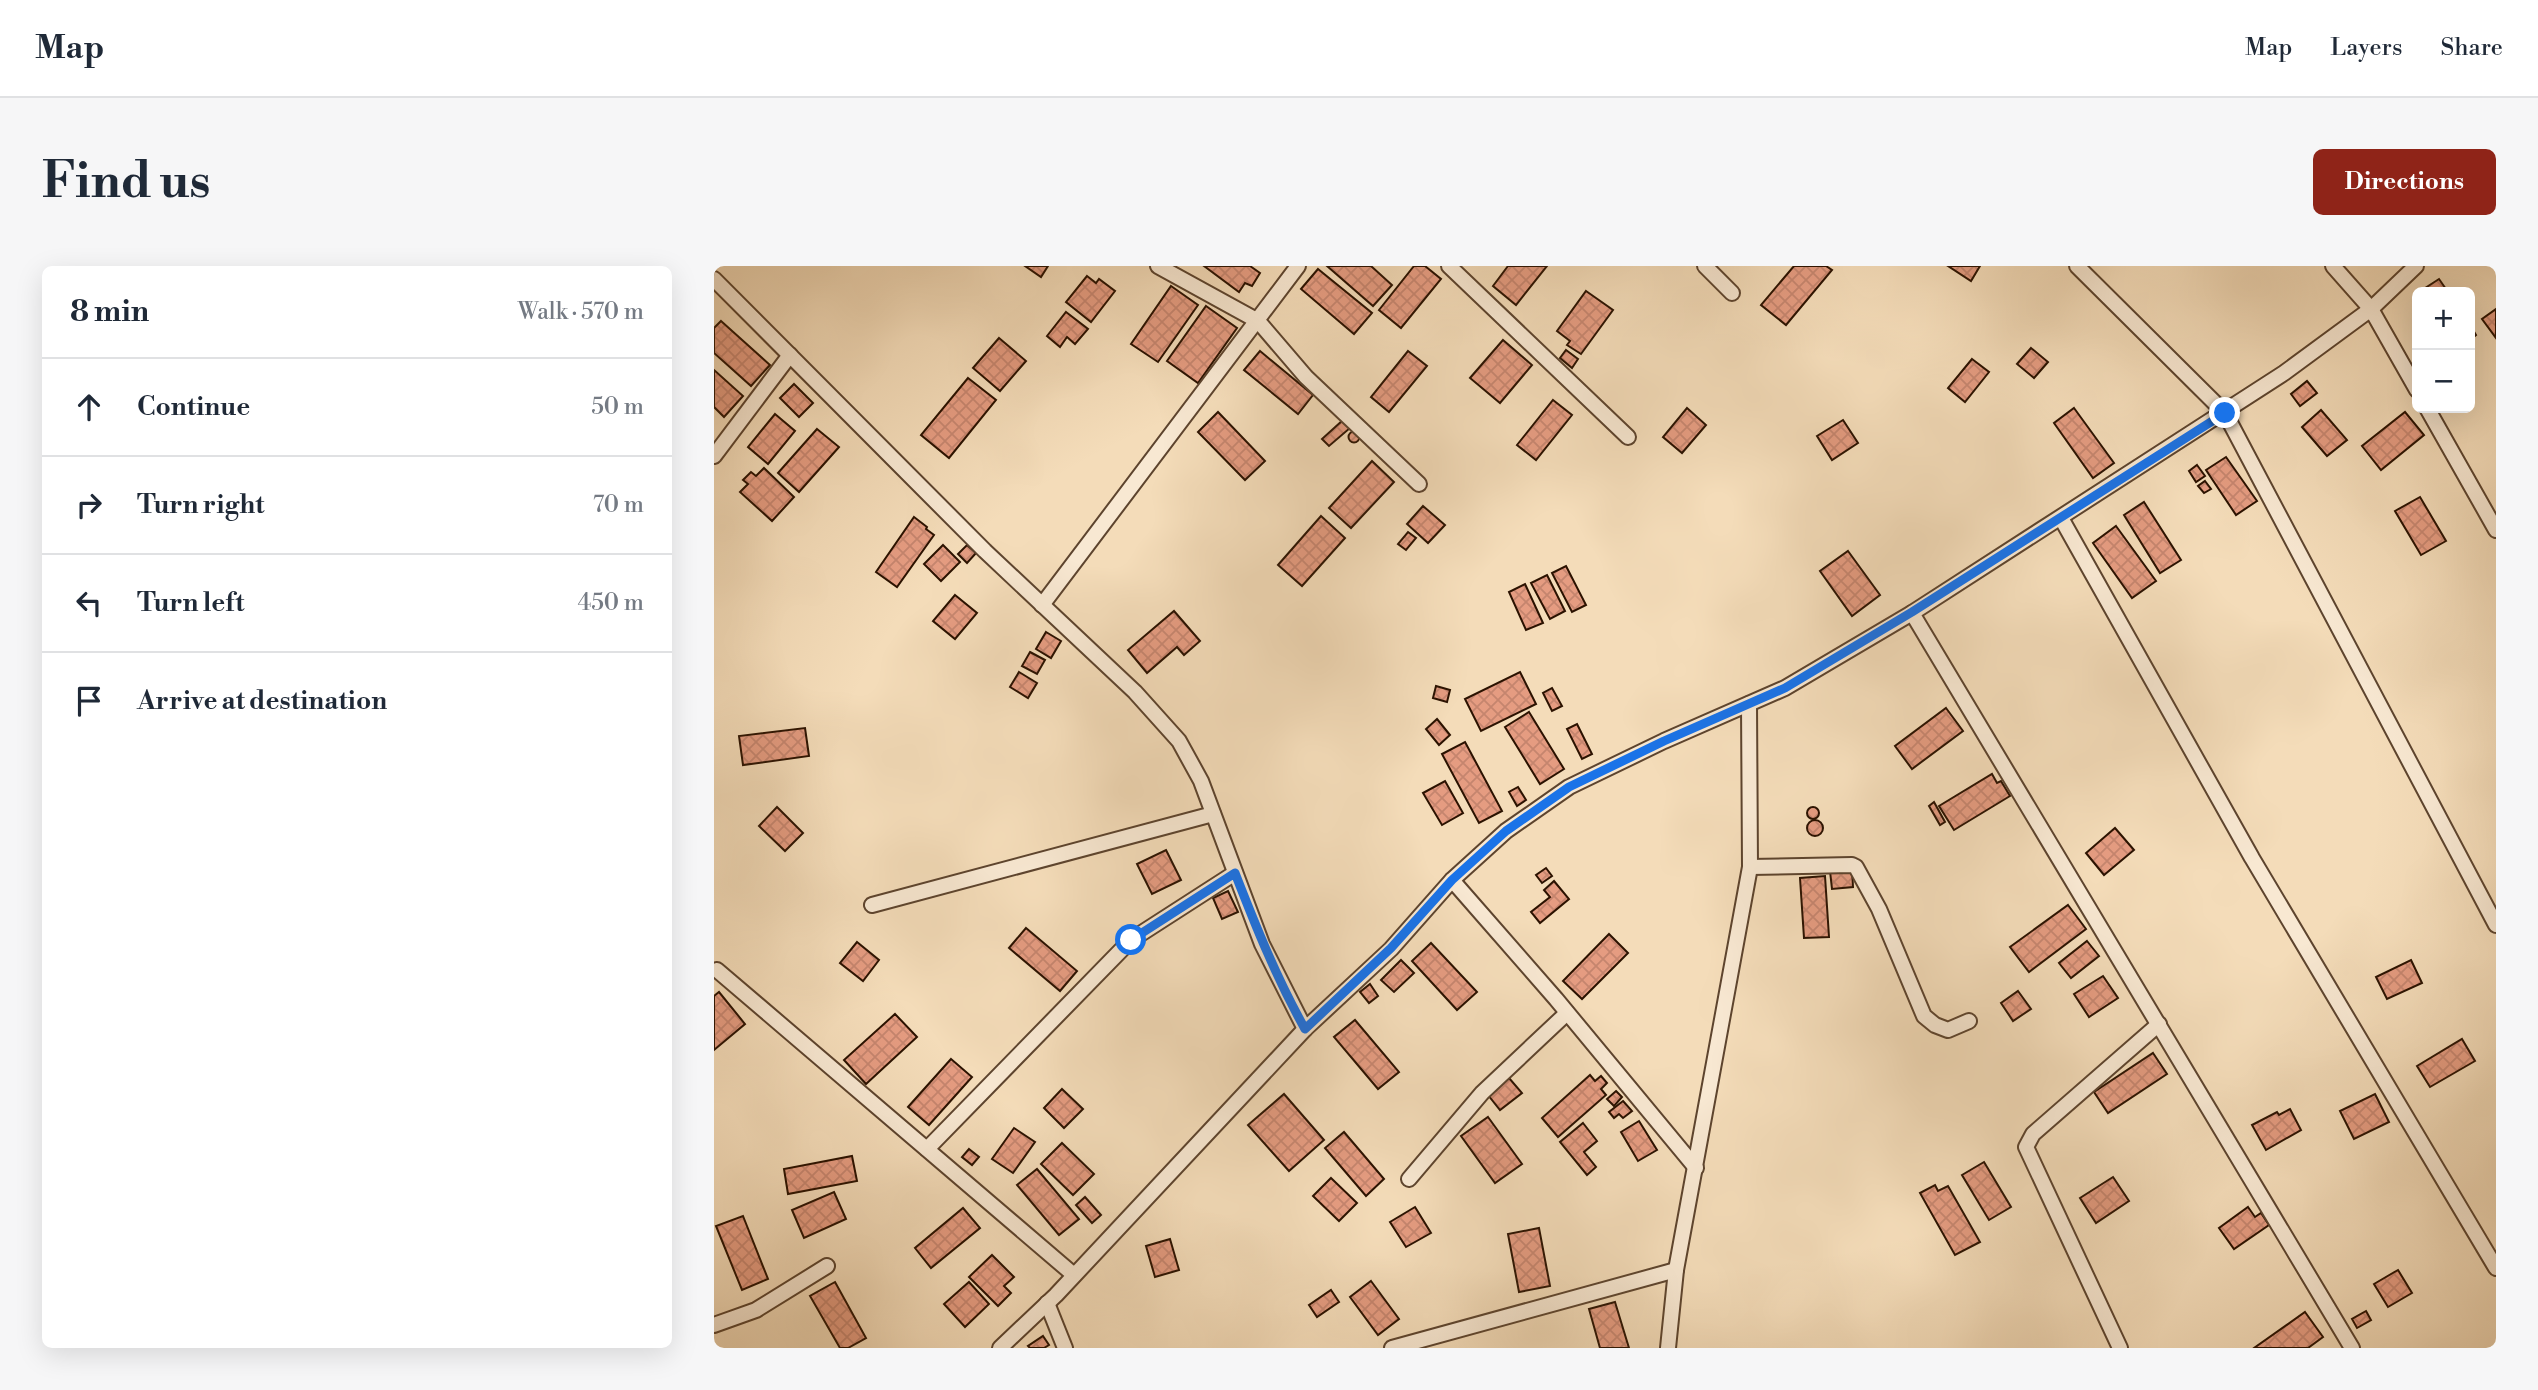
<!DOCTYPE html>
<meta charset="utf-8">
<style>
body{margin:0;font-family:"Libre Bodoni",serif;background:#f6f6f7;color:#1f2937}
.controls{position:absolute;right:21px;top:21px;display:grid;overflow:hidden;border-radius:10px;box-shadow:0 7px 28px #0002}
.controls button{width:63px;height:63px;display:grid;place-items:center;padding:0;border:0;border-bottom:2px solid #e0e1e3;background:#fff;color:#1f2937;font:35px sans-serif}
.stop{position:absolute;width:21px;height:21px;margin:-16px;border:5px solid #1a73e8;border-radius:50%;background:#fff}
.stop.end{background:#1a73e8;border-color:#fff;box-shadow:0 2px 7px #0008}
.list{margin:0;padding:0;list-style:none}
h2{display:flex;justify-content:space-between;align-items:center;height:91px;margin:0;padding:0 28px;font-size:30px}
h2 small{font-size:23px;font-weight:400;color:#747a83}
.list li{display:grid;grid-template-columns:46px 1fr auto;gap:21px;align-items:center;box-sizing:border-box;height:98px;padding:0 28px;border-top:2px solid #e0e1e3}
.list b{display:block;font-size:26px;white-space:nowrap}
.list em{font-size:23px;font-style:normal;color:#747a83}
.icon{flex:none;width:38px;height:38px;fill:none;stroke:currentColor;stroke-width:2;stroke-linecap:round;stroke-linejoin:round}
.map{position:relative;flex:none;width:1782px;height:1082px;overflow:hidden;border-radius:10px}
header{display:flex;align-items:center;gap:42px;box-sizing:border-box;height:98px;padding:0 35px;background:#fff;border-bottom:2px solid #e0e1e3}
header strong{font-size:33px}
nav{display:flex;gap:38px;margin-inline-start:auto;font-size:24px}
.intro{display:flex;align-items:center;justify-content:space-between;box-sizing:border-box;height:168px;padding:0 42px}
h1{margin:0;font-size:49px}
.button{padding:18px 32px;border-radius:10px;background:#8f2418;color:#fff;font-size:24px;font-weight:700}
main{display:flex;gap:42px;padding:0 42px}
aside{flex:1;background:#fff;border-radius:10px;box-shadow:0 7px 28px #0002}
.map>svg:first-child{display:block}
.building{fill:url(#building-cross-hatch);stroke:#2b1200;stroke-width:2}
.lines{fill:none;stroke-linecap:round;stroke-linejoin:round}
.street-casing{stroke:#5d442e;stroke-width:18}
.street{stroke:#f8e8d2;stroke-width:14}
.route{stroke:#1a73e8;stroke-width:9}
</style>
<header>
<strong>Map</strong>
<nav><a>Map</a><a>Layers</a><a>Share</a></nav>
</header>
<div class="intro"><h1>Find us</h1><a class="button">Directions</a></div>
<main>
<aside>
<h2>8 min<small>Walk · 570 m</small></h2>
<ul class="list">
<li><svg class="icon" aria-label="ahead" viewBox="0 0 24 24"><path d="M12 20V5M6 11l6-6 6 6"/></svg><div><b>Continue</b></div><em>50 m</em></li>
<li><svg class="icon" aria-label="right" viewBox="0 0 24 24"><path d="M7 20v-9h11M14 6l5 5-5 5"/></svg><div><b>Turn right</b></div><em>70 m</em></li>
<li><svg class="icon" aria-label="left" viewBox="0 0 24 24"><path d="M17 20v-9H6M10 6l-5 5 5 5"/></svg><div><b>Turn left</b></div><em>450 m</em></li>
<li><svg class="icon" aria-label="arrive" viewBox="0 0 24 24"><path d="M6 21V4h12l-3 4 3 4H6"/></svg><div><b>Arrive at destination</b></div></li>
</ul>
</aside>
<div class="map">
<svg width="1782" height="1082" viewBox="0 0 1782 1082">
<defs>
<pattern id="building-cross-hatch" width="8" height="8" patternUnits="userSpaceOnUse" patternTransform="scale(1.75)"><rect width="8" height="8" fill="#e59c81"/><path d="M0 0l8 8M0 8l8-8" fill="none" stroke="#c5856e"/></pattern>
</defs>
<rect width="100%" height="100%" fill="#f4dcb9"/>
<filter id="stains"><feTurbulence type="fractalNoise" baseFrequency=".00286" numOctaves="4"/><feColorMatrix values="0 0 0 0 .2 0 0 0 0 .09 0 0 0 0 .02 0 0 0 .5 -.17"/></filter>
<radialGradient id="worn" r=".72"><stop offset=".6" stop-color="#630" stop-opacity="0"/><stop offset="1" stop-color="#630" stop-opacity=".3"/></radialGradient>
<g class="building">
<path d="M311,0H334L327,11Z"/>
<path d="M490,0H536L546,7L538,20L531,17L525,26Z"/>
<path d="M613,0H657L678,19L659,40Z"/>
<path d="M700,0H711L727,13L687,62L665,44Z"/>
<path d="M794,0H833L802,39L779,20Z"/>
<path d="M1080,0H1112L1118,4L1072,59L1047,39Z"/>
<path d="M1234,0H1266L1257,15Z"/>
<path d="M604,3L658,47L640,68L587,23Z"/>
<path d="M373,10L382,17L385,13L401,25L377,56L352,36Z"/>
<path d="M1725,13L1734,26H1705Z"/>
<path d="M457,20L484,39L444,96L417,78Z"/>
<path d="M872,25L899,44L867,88L853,79L856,75L843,65Z"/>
<path d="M492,40L523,62L484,117L453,95Z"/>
<path d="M1782,43V72L1768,53Z"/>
<path d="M352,46L374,63L361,78L353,71L346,81L333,70Z"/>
<path d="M7,55L56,99L37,120L0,87V62Z"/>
<path d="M1756,59L1762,69L1756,74Z"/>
<path d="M285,72L312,95L286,125L259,102Z"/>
<path d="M789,74L818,99L786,137L756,112Z"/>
<path d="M1317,82L1334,96L1320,112L1303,98Z"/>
<path d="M852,84L864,93L858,102L846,92Z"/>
<path d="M546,85L599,129L584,148L530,104Z"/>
<path d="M694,85L713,100L675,146L657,131Z"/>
<path d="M1258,93L1275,106L1251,136L1234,122Z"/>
<path d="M0,104L29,130L10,151L0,141Z"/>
<path d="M254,112L282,134L235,192L207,169Z"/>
<path d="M1593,115L1603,127L1586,140L1577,128Z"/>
<path d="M80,118L99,137L85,151L66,132Z"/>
<path d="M839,134L858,149L822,194L803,179Z"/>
<path d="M973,142L992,159L968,187L949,171Z"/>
<path d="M1360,142L1400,197L1379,212L1340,157Z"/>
<path d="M1607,144L1633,174L1613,190L1588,161Z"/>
<path d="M504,146L551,195L531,214L484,166Z"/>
<path d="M1691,146L1710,169L1667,204L1648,180Z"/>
<path d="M61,148L81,165L54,198L34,181Z"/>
<path d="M629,154L636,162L615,180L608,173Z"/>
<path d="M1129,154L1144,177L1118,194L1103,170Z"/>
<path d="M103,163L125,181L85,226L64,207Z"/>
<circle cx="640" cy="171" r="5.5"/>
<path d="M1512,191L1543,235L1522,249L1492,204Z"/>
<path d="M658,195L680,216L637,262L615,242Z"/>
<path d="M1483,199L1491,210L1482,216L1475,205Z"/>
<path d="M50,202L80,231L58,255L26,226L34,218L29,214L37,206L42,210Z"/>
<path d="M1491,215L1497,223L1490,227L1484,220Z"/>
<path d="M1706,231L1732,275L1707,289L1681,245Z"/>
<path d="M1430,236L1467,294L1446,307L1410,249Z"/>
<path d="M709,240L731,259L714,277L693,258Z"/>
<path d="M607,250L631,272L588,320L564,299Z"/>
<path d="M200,251L213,261L212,263L220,269L183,321L162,306Z"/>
<path d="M1402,260L1442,315L1418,332L1379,277Z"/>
<path d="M694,266L702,272L692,284L684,278Z"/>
<path d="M229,279L246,296L227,315L210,298Z"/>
<path d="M253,279L262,287L253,297L244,288Z"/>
<path d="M1134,285L1166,329L1138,350L1106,305Z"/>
<path d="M852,300L872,339L858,346L838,307Z"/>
<path d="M833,309L851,345L836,353L817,317Z"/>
<path d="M811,318L829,357L812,364L795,326Z"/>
<path d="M241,329L263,347L241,373L219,355Z"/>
<path d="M460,345L486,375L470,389L463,381L433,407L414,384Z"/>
<path d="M332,366L347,375L337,392L322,383Z"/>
<path d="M316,386L331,394L323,408L308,400Z"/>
<path d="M305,406L323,417L314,432L296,421Z"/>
<path d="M806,406L822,438L767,465L751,433Z"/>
<path d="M722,420L736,424L733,436L719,432Z"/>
<path d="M838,422L848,440L838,445L829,427Z"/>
<path d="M1232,442L1249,465L1198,503L1181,480Z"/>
<path d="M815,446L850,503L826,518L791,461Z"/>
<path d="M723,453L736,469L725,479L712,463Z"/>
<path d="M863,458L878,488L868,493L853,463Z"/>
<path d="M91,462L95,490L29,499L25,470Z"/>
<path d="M751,476L788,545L765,557L728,488Z"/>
<path d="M1278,508L1283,517L1287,515L1296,530L1240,564L1225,540Z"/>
<path d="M731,515L749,547L728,559L709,527Z"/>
<path d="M804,521L812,534L803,540L795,526Z"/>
<path d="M1220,536L1231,556L1226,559L1215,540Z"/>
<circle cx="1099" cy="547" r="6"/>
<path d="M63,541L89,567L71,585L45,560Z"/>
<circle cx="1101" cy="562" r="8"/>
<path d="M1401,562L1420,584L1390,609L1372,587Z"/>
<path d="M452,584L467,614L438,628L423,598Z"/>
<path d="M832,602L838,610L828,617L822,609Z"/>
<path d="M1138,603L1139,621L1118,623L1116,605Z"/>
<path d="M1111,610L1115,671L1090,672L1086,612Z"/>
<path d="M840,615L855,633L826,657L817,646L836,631L830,624Z"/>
<path d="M514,625L524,646L508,653L499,632Z"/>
<path d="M1354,639L1372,663L1315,706L1296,681Z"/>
<path d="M312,662L363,705L346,725L295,682Z"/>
<path d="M895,668L914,687L868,733L849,715Z"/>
<path d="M1373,675L1385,690L1357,712L1345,697Z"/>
<path d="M143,676L165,694L149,715L126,697Z"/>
<path d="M717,677L763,726L743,744L698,695Z"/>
<path d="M687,694L700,707L680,726L667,714Z"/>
<path d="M1697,694L1708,717L1673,733L1662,711Z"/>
<path d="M1389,710L1404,732L1375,751L1360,728Z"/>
<path d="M656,718L664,730L655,737L646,726Z"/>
<path d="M1304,725L1317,743L1299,755L1287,737Z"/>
<path d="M5,726L31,758L0,784V730Z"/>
<path d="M181,748L203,771L152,818L130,794Z"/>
<path d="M641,754L685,806L664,823L620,771Z"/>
<path d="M1748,773L1761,795L1716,821L1703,800Z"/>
<path d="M1439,787L1453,808L1394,847L1380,826Z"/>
<path d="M237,793L258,811L215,859L194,841Z"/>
<path d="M876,809L881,815L887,810L893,817L887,823L892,829L844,871L828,852Z"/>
<path d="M795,812L808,827L786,844L774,829Z"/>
<path d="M348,823L369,843L350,862L330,842Z"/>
<path d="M902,825L908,831L900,840L893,833Z"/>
<path d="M570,828L610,874L575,905L534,859Z"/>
<path d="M1661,828L1675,856L1640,873L1626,845Z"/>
<path d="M909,835L918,845L909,852L905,848L900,852L895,846Z"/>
<path d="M1576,843L1587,864L1552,884L1538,859L1563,846L1565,849Z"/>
<path d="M774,851L808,898L781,917L747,870Z"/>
<path d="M925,855L943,884L924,895L907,866Z"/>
<path d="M869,857L883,875L870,886L882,901L873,909L846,876Z"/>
<path d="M300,862L321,876L299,907L278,893Z"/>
<path d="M630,866L670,913L652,930L611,882Z"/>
<path d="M348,877L380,908L359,929L327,898Z"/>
<path d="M255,883L265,891L258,899L248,891Z"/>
<path d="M138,890L143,915L74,928L70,903Z"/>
<path d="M1270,896L1297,941L1275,954L1248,909Z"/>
<path d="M323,903L365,953L345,969L303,919Z"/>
<path d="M1399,911L1415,935L1382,957L1366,932Z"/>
<path d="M617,912L643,937L625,955L599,930Z"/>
<path d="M1221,919L1224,925L1234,920L1266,976L1241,989L1206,927Z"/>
<path d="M120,926L132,953L90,972L78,944Z"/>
<path d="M371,931L387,949L378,957L362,939Z"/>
<path d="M701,941L717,967L692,981L676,956Z"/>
<path d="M1534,941L1541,951L1547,947L1555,959L1520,983L1505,962Z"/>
<path d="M249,942L266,962L217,1002L201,982Z"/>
<path d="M29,950L54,1013L28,1024L2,960Z"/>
<path d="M825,962L836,1020L805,1026L794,968Z"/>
<path d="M456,973L465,1004L441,1011L432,980Z"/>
<path d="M278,989L300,1011L290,1020L297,1027L284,1040L255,1011Z"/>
<path d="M1684,1004L1698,1027L1674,1041L1660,1018Z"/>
<path d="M657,1015L685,1053L664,1069L636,1031Z"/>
<path d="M121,1016L152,1072L134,1082H126L96,1030Z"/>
<path d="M255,1016L275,1038L251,1061L230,1038Z"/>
<path d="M617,1024L625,1036L603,1051L595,1039Z"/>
<path d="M901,1036L915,1082H886L875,1043Z"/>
<path d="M1652,1045L1657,1054L1643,1062L1638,1053Z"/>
<path d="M1591,1046L1609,1071L1594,1082H1540Z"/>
<path d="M329,1070L335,1079L330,1082H316L314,1080Z"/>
</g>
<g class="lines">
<g class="street-casing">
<g id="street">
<path d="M444,0L544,55L592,111L705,218"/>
<path d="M735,0L914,171"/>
<path d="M991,0L1018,27"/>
<path d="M1363,0L1511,147L1782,659"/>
<path d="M1619,0L1657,43L1703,124"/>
<path d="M0,13L271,285L421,426L465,475L487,515L548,678L591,763"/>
<path d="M1713,142L1782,264"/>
<path d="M0,190L76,89"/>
<path d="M1347,252L1538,592L1782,1002"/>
<path d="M328,339L584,0"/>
<path d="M1198,347L1638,1082"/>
<path d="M1036,601L1138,599L1142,601L1165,643L1210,750L1221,759L1234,764L1255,755"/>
<path d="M738,614L842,733L982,902"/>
<path d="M158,639L499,548"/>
<path d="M3,704L360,1009"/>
<path d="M213,883L417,674L521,607"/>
<path d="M695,913L768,827L853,747"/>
<path d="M962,1004L1036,601L1035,438"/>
<path d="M333,1037L351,1082"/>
<path d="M0,1059L42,1044L113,1000"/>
<path d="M286,1082L342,1029L591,763L677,683L738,614L792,565L855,521L950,475L1071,422L1198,347L1570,107L1657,43L1702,0"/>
<path d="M678,1082L962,1004L954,1082"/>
<path d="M1406,1082L1312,881L1319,868L1445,758"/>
</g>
</g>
<use href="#street" class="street"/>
</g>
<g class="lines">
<path class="route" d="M417,674L521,607C542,661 563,713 591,763L677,682L738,614L792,565L855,521L950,475L1071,422L1198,346L1511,147"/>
</g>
<rect width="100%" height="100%" filter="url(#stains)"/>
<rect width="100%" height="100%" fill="url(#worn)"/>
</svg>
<div class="controls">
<button>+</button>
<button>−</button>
</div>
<div class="stop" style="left:417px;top:674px"></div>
<div class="stop end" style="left:1511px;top:147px"></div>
</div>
</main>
